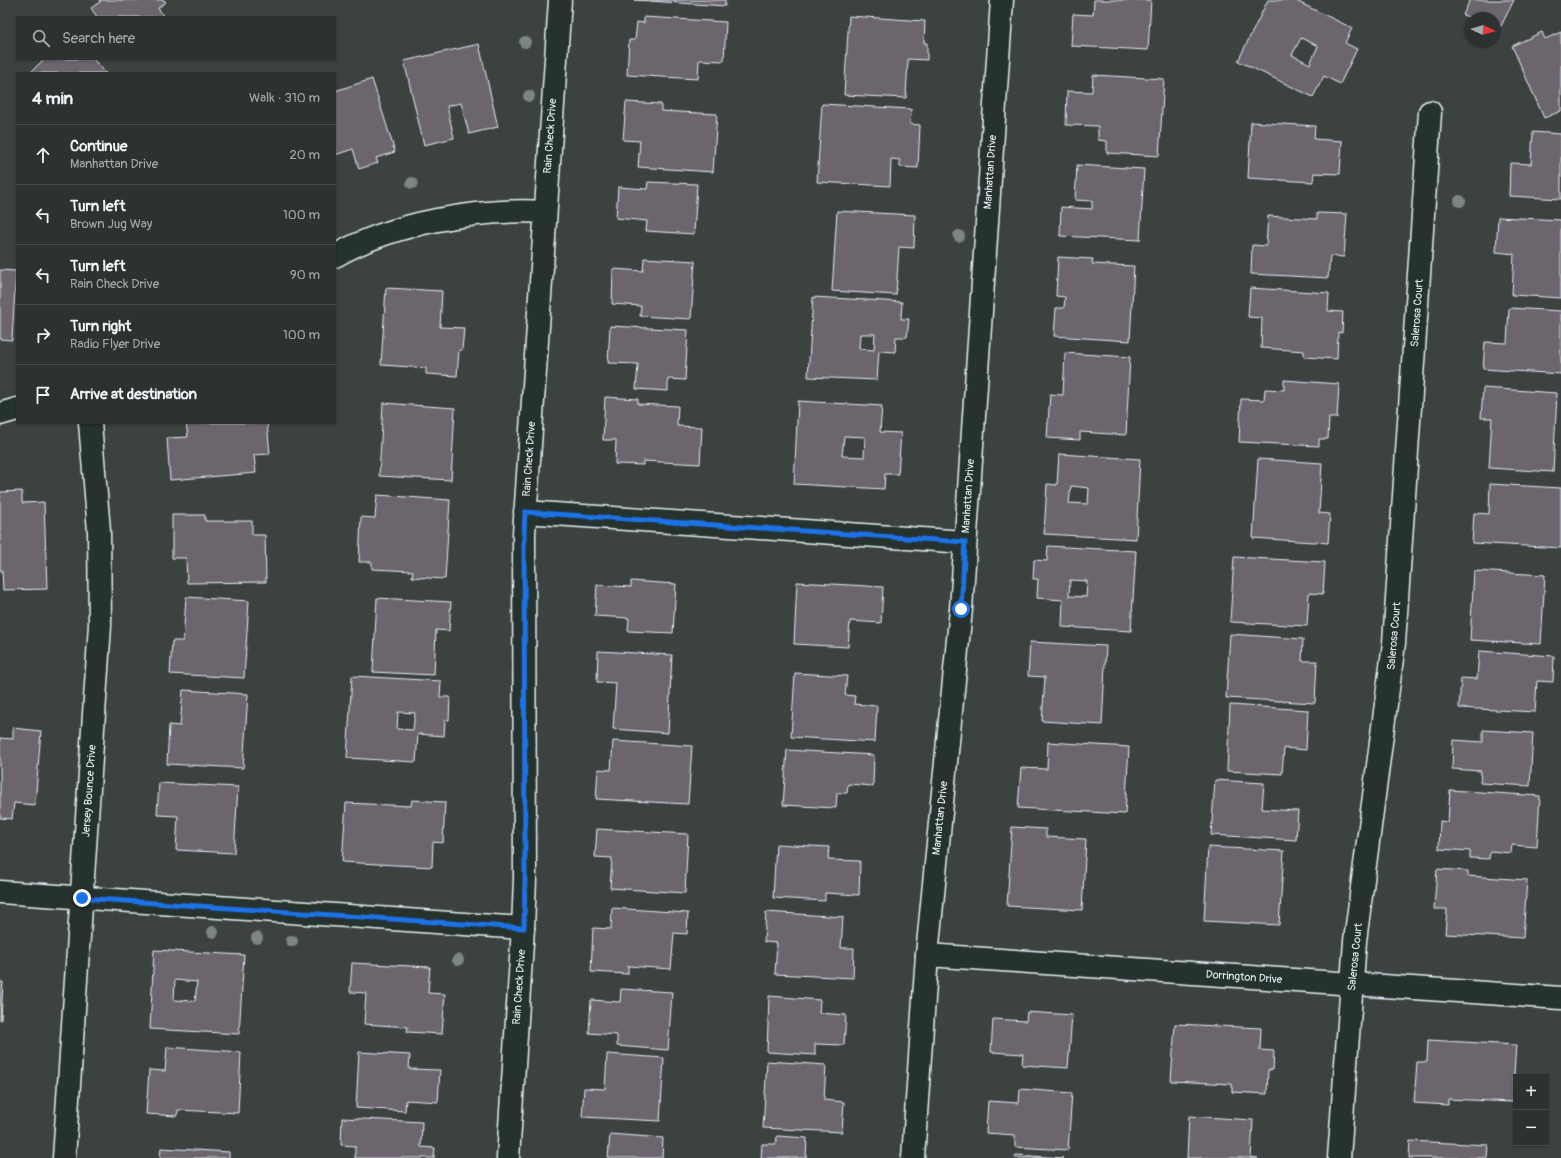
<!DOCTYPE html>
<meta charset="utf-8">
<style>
body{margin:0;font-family:Pangolin,sans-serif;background:#343a38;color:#f1f3f6}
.controls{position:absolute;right:12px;bottom:12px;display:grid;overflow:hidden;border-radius:0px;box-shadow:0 1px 3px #0004}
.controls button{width:36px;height:36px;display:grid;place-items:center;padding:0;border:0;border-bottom:1px solid #484d4c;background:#2c3230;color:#f1f3f6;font:20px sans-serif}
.compass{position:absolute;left:1465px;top:12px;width:36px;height:36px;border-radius:50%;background:#2c3230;box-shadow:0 1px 3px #0004;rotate:94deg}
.stop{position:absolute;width:12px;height:12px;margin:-9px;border:3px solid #1a73e8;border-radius:50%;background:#fff}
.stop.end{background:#1a73e8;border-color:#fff;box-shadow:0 1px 4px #0008}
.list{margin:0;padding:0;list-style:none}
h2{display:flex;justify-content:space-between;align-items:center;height:52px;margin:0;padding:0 16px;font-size:17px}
h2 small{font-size:13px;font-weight:400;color:#a6aaab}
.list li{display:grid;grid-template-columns:26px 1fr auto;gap:12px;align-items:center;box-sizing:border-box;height:60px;padding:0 16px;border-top:1px solid #484d4c}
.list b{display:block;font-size:15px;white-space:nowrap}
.list p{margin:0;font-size:13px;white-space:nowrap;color:#a6aaab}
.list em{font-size:13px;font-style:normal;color:#a6aaab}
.icon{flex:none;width:22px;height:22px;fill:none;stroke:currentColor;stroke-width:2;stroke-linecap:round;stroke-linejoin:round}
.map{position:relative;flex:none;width:1561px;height:1158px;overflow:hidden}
.search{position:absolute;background:#2c3230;box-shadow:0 1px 3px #0004;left:16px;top:16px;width:320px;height:44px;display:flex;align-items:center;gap:10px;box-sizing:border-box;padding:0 14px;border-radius:0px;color:#a6aaab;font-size:15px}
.panel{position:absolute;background:#2c3230;box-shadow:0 1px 3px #0004;left:16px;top:72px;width:320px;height:352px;border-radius:0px}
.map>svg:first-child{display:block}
.building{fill:#6d656e;stroke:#e8f1f8;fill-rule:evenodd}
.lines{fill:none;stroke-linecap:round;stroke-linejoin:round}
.minor-casing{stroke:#e8f1f8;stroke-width:25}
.minor{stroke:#26332d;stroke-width:22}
.tree{fill:#7b8682}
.route{stroke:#1a73e8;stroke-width:5}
.labels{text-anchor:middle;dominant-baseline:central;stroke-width:3;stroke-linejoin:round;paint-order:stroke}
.street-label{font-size:11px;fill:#e8f1f8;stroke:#26332d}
</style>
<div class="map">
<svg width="1561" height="1158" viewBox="0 0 1561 1158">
<rect width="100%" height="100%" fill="#3b4240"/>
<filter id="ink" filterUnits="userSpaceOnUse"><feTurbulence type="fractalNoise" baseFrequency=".025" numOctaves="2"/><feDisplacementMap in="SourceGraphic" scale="8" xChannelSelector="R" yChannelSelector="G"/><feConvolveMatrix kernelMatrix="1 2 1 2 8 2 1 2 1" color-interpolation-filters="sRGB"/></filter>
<g filter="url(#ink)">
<g class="building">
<path d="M99,0H164L166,2L158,8L164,17H97L91,8L100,2Z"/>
<path d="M634,0H725V6Z"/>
<path d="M1094,0H1151L1148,50L1071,46L1073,14L1093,15Z"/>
<path d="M1268,0H1294L1352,28L1345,43L1357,49L1340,84L1324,76L1313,97L1238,61ZM1301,38L1318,46L1310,64L1292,55Z"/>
<path d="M1470,0H1514L1501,26L1495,23V18H1471L1463,15Z"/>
<path d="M849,16L925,21L924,43H927V60L908,59L906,98L844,95Z"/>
<path d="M644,17L726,22L724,61L699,60L698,79L627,75L629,40H635L637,22L644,23Z"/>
<path d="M1542,32L1545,39L1561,32V111L1544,118L1512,46Z"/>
<path d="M479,44L498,127L469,134L461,103L447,106L454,138L424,145L404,61Z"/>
<path d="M44,59H93L106,73H30Z"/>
<path d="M1093,75L1164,79L1159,156L1107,153V141L1098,140V126L1066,125L1067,91L1092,92Z"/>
<path d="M372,79L395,152L376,158L378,163L359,169L353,149L335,155V91Z"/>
<path d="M626,102L661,104V111L717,114L713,172L638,167L640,141L623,140Z"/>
<path d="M822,104L911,109L910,124L920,125L918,168L900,167V160L891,159L890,186L817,182Z"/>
<path d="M1251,122L1315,126L1314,139L1342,141L1340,174L1314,173L1313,182L1248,178Z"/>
<path d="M1533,132L1561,134V199L1509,196L1510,163L1531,164Z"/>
<path d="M1077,165L1144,169L1140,240L1060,236L1061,207L1092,209V201L1075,200Z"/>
<path d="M648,182L697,184L694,234L646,231L647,221L616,218L618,187L647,189Z"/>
<path d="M837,211L915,215L914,248L899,247L896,295L832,291Z"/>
<path d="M1317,213L1347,214L1344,257L1330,256L1328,278L1251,274L1252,245L1266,246L1268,216L1317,219Z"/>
<path d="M1498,217L1561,220V298L1512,295L1514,254L1496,252Z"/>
<path d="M1058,257L1093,259L1092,264L1134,266L1130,341L1054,336L1056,308H1064L1065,297L1056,296Z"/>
<path d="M644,258L695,261L691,319L640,316L641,306L612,304L613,269L643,271Z"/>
<path d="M0,270L16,271L12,340L0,339Z"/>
<path d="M386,288L442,291L440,327L464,328L462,350H459L457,376L426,374V368L381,365Z"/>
<path d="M1250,288L1329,293L1328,311L1343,312L1342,333L1338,332L1337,359L1304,357V351L1261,348L1262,318L1248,317Z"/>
<path d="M813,297L902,302L901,319H909L907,337H896L895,352L879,351L877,380L808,377ZM860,334H875L874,350L859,349Z"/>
<path d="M1509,308L1561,311V374L1483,369L1485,342L1507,343Z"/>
<path d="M610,326L688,330L685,380L668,379V391L636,389L638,364L608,363Z"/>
<path d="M1065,353L1130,357L1126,435L1080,432V440L1047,438L1050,394L1063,395Z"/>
<path d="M1284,380L1339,384L1337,418H1329L1328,439H1319V446L1239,442L1241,399L1264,400L1265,389L1284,390Z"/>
<path d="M1483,388L1557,393L1553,472L1489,468L1492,418H1481Z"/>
<path d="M605,397L638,399V404L678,406L677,426L702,427L700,464L643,461V465L615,464L616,440H603Z"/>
<path d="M798,401L882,406L880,432L901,433L898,474H885L884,489L794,484ZM844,436L865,437L864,457L842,456Z"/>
<path d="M383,403L455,408L451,480L379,476Z"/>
<path d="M186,423H267L270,454L254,455L256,473L170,480L167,438L188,437Z"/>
<path d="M1059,454L1140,459L1136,539L1044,534L1047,484L1057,485ZM1071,486L1089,488L1088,504L1069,503Z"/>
<path d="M1258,459L1322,463L1319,513L1330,514L1328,543L1253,538Z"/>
<path d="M1490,484L1561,488V548L1472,543L1474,513L1489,514Z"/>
<path d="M22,491V503L44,502L47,589L3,590L2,570H0V492Z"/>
<path d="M377,495L450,500L445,579L412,577L413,571L372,569V562H359L361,517L375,518Z"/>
<path d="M172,515H205V521H252V535H265L266,582L187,583L186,558H172Z"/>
<path d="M1048,546L1136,551L1131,631L1062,627L1063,600L1037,598L1038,579H1033L1034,560L1047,561ZM1070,580L1087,581L1086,597L1069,596Z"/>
<path d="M1234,557L1325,562L1323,594L1309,593L1307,626L1230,622Z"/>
<path d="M1474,571L1545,575L1541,644L1470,640Z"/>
<path d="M631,581L676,584L673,633L628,631L629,618L595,616L597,585L631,587Z"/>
<path d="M797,582L883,587L881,623L850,621L848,647L794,644Z"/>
<path d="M186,597L249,601L244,678L170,674L172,641H183Z"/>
<path d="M377,598L451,602L449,631L436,630L434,675L373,672Z"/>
<path d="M1230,634L1303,639L1302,661H1317L1315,703L1226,698Z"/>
<path d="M1030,642L1106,646L1102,725L1042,721L1045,677L1028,676Z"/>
<path d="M598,651L672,655L668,733L613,729L616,683L597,682Z"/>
<path d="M1479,651L1554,656L1553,682L1537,681L1535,712L1459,708L1461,678L1477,679Z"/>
<path d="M795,673L847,676L845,695L855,696L854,704L877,706L875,742L791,737Z"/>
<path d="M352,676L441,681L440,697H450L449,720H445L444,736L418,734L416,762L347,758ZM398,712L415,713L413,730L397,729Z"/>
<path d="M183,690L248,694L243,768L167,764L169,725L180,726Z"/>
<path d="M1230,705L1308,710L1306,750L1284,748L1282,774L1227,771Z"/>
<path d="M13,728L41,731L35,805L14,803L12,819L0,818V738L13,739Z"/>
<path d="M1483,730L1533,733L1530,786L1480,783L1481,771L1452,769L1453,740L1483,742Z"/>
<path d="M613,741L692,746L688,804L596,799L598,769L611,770Z"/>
<path d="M1048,742L1129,747L1125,814L1018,808L1021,768L1047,769Z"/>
<path d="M787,750L874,755L873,786L848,784L847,793H837L836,808L783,805Z"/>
<path d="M1215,780L1264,783L1262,809L1298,811L1296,840L1211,835Z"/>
<path d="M159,783L238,787L234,853L176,850L178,816L157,815Z"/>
<path d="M1450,790L1540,796L1537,847L1512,845L1511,853L1490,851L1489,859L1470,858V851L1439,849L1440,821L1448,822Z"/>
<path d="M412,800L445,802L443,843L433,842L432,867L342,862L346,803L411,806Z"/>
<path d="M1012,827L1046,829V837L1086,839L1082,910L1007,906Z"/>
<path d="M597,829L688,834L685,893L610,888L612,858L595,857Z"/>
<path d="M776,844L829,847L828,860L860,861L859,895L825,893V901L773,898Z"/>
<path d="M1208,847L1284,851L1279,925L1204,921Z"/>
<path d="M1437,869L1468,871V876L1527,880L1523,938L1445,934L1447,909H1434Z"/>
<path d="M612,908L688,913L687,934L674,933L671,969L628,966V974L591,972L593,928L611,929Z"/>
<path d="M766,912L843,917L841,948H854L853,978L775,974L777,943L764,942Z"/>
<path d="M154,950L244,955L239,1034L150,1029ZM175,980L197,982L195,1001L174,1000Z"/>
<path d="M352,963L430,967L428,993L445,994L442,1034L407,1032L408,1027L364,1024L366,993L350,992Z"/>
<path d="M0,982H3L1,1020H0Z"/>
<path d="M621,989L672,992L668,1050L617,1046V1035L589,1033L591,1000L620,1002Z"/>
<path d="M769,996L820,1000L819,1013L846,1015L844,1045L815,1044V1055L767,1052Z"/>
<path d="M1027,1012L1072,1015L1068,1068L1022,1065L1023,1054L991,1052L993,1019L1026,1021Z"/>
<path d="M1175,1024L1261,1028L1260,1050L1274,1051L1273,1070H1268L1267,1094L1232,1092V1084L1171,1081Z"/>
<path d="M1428,1040L1516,1045L1512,1102L1448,1099V1105L1414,1103L1417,1062H1427Z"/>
<path d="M167,1047L241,1052L238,1113L178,1110L177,1116L146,1114L149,1070L165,1071Z"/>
<path d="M359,1052L410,1055L409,1069L440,1070L438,1102L406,1100L405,1111L356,1108Z"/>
<path d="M607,1054L664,1058L660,1121L582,1117L584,1088L605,1089Z"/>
<path d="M767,1061L826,1065L824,1100L844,1102L842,1132L763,1128Z"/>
<path d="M1020,1089L1072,1093L1068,1150L1015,1147V1135L986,1133L988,1101L1019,1103Z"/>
<path d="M1189,1116L1253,1120L1251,1158H1258H1187Z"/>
<path d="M342,1118L422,1122L421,1147L435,1148L434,1158H355V1146L341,1145Z"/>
<path d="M610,1134L663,1138L662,1158H608Z"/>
<path d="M777,1136L807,1138L806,1158H761L762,1144H776Z"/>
<path d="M1410,1141L1488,1145L1487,1158H1409Z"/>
<path d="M161,1148L229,1152V1158H160Z"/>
<path d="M1016,1155L1063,1158H1015Z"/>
</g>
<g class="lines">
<g class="minor-casing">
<g id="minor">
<path d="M335,256C392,223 479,208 545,212"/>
<path d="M0,414L17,409"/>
<path d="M525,512L965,542"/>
<path d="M0,892L523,928"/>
<path d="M927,955L1561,998"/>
<path d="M64,1158L100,625L99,531L90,423"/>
<path d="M508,1158L523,928L525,879L524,534L560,0"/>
<path d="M913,1158L927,955L961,609L1002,0"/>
<path d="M1339,1158L1355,941L1394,643L1430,112"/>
</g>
</g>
<use href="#minor" class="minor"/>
</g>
<g class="tree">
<circle cx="525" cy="42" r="6"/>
<circle cx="529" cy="96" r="6"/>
<circle cx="412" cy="183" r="6"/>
<circle cx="1460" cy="201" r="6"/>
<circle cx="959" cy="236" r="6"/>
<circle cx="213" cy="932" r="6"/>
<circle cx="257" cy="938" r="6"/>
<circle cx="292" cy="941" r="6"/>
<circle cx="458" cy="960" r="6"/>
</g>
</g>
<g class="lines" filter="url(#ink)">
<path class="route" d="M82,898L524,928L525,879L524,534L525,512L965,542L961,609"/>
</g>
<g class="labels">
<g class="street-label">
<text transform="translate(550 136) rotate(-86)">Rain Check Drive</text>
<text transform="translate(990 172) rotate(-86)">Manhattan Drive</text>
<text transform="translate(1417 313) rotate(-86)">Salerosa Court</text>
<text transform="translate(529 459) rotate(-86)">Rain Check Drive</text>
<text transform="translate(968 496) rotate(-86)">Manhattan Drive</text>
<text transform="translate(1394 636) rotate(-85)">Salerosa Court</text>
<text transform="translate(89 791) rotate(-86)">Jersey Bounce Drive</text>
<text transform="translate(940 818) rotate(-84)">Manhattan Drive</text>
<text transform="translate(1355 957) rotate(-84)">Salerosa Court</text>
<text transform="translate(1244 977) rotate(4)">Dorrington Drive</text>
<text transform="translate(519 987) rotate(-86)">Rain Check Drive</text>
</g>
</g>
</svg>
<div class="controls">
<button>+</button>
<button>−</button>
</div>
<svg class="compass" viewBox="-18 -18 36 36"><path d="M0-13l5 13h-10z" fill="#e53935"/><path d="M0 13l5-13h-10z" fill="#a6aaab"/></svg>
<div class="stop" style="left:961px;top:609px"></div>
<div class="stop end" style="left:82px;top:898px"></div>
<div class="search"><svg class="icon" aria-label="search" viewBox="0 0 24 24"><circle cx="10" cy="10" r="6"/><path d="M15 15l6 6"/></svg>Search here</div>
<section class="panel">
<h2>4 min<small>Walk · 310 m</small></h2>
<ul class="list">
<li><svg class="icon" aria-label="ahead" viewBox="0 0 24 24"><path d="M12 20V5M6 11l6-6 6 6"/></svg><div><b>Continue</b><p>Manhattan Drive</p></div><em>20 m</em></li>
<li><svg class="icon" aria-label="left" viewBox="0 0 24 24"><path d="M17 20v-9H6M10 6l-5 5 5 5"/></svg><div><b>Turn left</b><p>Brown Jug Way</p></div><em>100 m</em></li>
<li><svg class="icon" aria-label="left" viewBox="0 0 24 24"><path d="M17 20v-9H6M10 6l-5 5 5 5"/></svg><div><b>Turn left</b><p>Rain Check Drive</p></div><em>90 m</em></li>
<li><svg class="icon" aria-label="right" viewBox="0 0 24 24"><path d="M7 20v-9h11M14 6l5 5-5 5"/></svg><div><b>Turn right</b><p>Radio Flyer Drive</p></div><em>100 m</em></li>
<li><svg class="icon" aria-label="arrive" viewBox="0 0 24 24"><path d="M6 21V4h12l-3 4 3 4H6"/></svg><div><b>Arrive at destination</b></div></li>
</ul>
</section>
</div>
